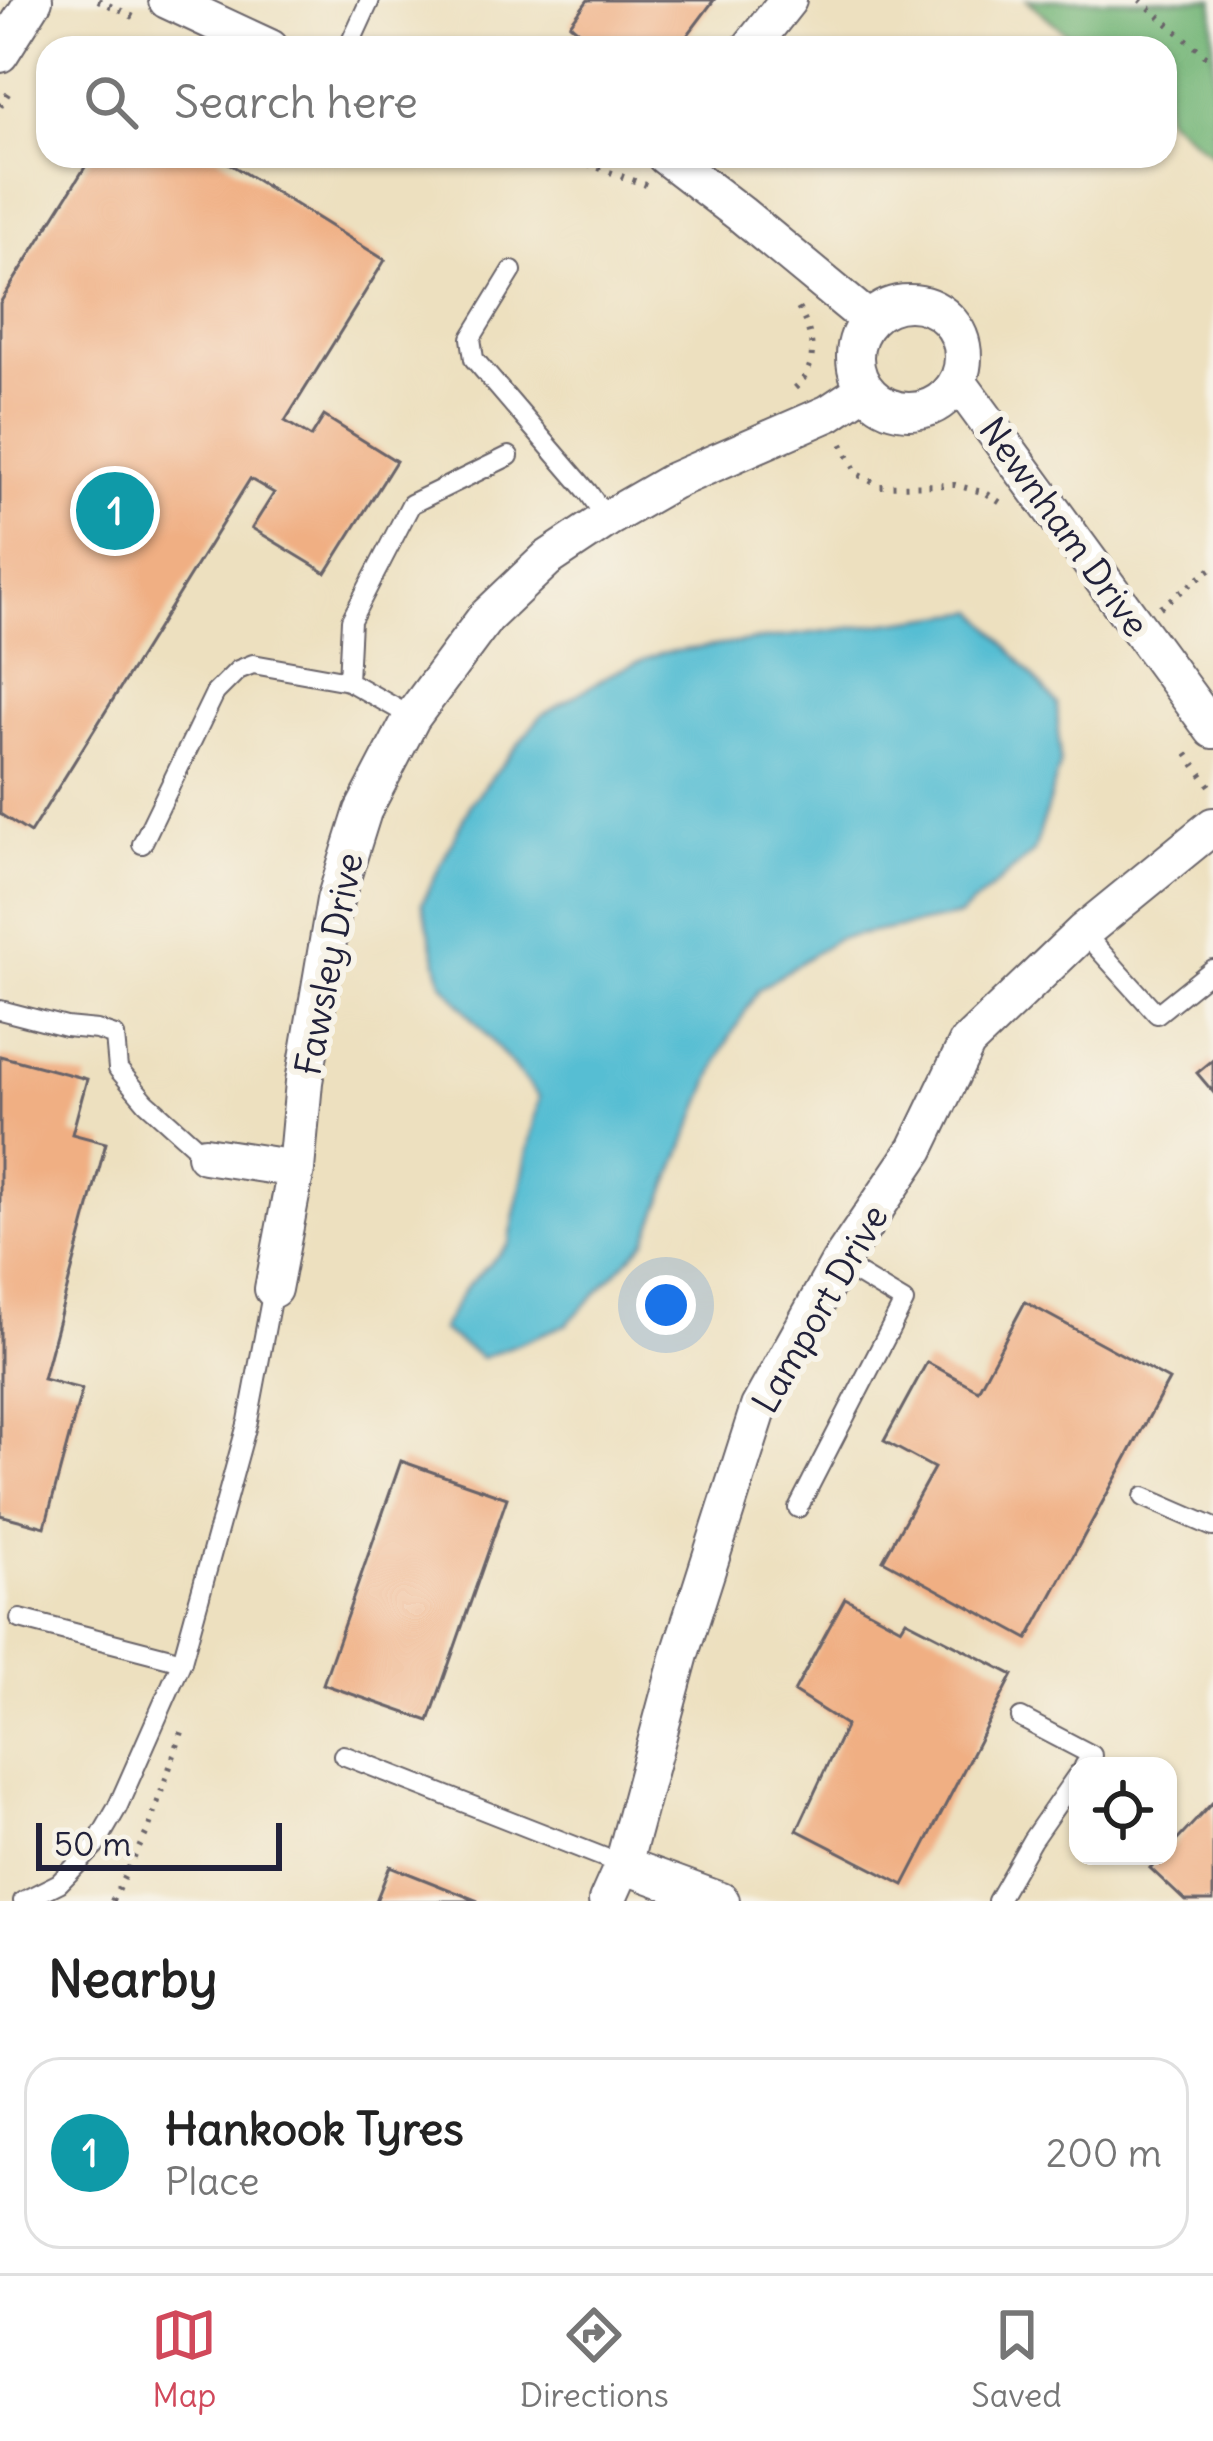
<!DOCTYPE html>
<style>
body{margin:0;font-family:Delius,sans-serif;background:#f2f2f2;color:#222}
.controls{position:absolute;right:36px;bottom:36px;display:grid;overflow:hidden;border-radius:24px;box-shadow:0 3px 9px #0004}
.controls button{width:108px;height:108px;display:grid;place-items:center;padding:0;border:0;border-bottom:3px solid #e0e0e0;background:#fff;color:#222;font:60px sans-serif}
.scale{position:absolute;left:36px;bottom:30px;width:246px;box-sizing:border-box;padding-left:12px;border:6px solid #22223b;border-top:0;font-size:33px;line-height:42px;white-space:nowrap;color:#22223b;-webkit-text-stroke:9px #f7f3e8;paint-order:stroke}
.you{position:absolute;left:666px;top:1305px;width:42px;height:42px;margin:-30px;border:9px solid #fff;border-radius:50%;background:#1a73e8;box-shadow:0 0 0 18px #1a73e833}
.badge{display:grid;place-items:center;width:78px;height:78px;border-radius:50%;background:#d1495b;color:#fff;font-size:39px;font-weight:700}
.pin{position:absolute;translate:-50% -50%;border:6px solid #fff;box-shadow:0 3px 12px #0006}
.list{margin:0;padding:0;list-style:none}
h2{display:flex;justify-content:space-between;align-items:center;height:156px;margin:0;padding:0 48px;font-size:51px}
h2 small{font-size:39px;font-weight:400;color:#767676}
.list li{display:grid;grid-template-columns:78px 1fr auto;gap:36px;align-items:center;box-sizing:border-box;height:192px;margin:0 24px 24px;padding:0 24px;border:3px solid #e0e0e0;border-radius:36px}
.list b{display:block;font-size:45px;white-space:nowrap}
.list p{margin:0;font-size:39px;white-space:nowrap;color:#767676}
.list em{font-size:39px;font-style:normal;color:#767676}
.icon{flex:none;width:66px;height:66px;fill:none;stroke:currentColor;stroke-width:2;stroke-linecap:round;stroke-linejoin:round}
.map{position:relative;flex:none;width:1213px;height:1901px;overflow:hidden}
.search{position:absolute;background:#fff;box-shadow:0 3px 9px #0004;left:36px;right:36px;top:36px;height:132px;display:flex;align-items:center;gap:30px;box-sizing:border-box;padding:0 42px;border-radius:36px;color:#767676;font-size:45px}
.sheet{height:372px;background:#fff}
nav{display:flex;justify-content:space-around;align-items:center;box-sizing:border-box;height:168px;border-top:3px solid #e0e0e0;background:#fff;font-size:33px;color:#767676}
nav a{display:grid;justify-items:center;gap:6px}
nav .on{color:#d1495b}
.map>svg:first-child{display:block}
.forest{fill:#74b678;stroke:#4b6c5a;stroke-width:3}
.water{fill:#56bed3;stroke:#3c7087;stroke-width:3}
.building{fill:#f0af83}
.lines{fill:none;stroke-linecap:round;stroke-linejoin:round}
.lane-casing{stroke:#696469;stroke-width:22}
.street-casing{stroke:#696469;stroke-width:40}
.path{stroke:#696469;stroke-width:6;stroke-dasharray:3 9;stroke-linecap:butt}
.lane{stroke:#fff;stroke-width:18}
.street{stroke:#fff;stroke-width:36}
.labels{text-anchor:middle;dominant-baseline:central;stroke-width:12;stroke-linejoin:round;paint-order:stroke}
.street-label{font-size:36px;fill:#22223b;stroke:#f7f3e8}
</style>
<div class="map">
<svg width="1213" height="1901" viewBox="0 0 1213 1901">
<rect width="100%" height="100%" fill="#f7f3e8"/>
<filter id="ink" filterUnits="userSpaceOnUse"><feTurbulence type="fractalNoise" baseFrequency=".00833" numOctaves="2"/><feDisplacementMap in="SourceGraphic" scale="24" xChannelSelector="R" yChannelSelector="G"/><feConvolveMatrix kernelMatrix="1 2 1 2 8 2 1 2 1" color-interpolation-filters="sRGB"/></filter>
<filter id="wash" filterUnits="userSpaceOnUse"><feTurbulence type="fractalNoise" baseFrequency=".004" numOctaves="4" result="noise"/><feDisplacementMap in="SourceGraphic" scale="48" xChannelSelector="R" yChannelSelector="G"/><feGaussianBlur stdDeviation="2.7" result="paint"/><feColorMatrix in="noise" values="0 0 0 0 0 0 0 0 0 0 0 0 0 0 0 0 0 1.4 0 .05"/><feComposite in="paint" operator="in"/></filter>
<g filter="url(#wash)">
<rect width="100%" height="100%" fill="#ede0bf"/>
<path class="forest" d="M1027,0H1213V156L1165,116V48H1084Z"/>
<path class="water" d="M977,611L1057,704L1060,765L1034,852L959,916L836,939L758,990L723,1049L646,1241L567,1324L482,1358L441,1330L465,1288L509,1244L539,1097L442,982L422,903L471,803L541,716L616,671L661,653Z"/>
<g id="blocks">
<g class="building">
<path d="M588,0H714L678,48H598L570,24Z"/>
<path d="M92,156H217L385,260L285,421L311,437L324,416L396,461L326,573L252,528L274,493L250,479L30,833L0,814V303Z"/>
<path d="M0,1056L87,1079L72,1134L106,1143L43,1379L82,1389L45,1527L0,1515Z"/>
<path d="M1213,1060V1092L1197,1073Z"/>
<path d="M1025,1302L1169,1380L1028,1639L883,1560L934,1468L884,1441L927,1362L978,1390Z"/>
<path d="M401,1461L507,1498L429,1721L323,1684Z"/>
<path d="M845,1598L901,1628L906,1620L1013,1675L904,1885L797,1830L846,1725L794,1692Z"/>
<path d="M1213,1802V1901H1185L1150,1868L1162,1856H1168V1850Z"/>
<path d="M390,1866L478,1901H376Z"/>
</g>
</g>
</g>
<g filter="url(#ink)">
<use href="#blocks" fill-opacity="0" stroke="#696469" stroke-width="3"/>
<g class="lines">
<g class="lane-casing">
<g id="lane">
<path d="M348,48L370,0"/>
<path d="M512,271L471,338L474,359L588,492L607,519"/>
<path d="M412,717L348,681L351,620L411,504L509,456"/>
<path d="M142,844L215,693L238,670L253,664L348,681"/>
<path d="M1083,932L1157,1014L1213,969"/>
<path d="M0,1010L66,1027L97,1030L115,1036L118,1069L146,1102L205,1155"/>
<path d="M1144,1497L1213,1527"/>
<path d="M798,1508L904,1302L839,1263"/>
<path d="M20,1619L182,1661"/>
<path d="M1021,1718L1092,1755L1084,1766"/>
<path d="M343,1755L623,1865"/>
<path d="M23,1901L59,1883L95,1846L117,1808L182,1661L248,1421L273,1289"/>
<path d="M997,1901L1032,1840L1078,1774"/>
</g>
</g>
<g class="street-casing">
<g id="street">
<path d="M167,0L270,48"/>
<path d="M750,48L788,0"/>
<path d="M0,54L34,0"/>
<path d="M665,156L742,215L869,320"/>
<circle cx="909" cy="357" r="54"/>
<path d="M958,382L1213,730"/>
<path d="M205,1155L296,1169"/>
<path d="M273,1289L296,1169L304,1082L335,900L363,811L412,717L486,617L547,559L607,519L673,481L829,413L865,389"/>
<path d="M623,1865L721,1901"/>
<path d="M607,1901L623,1865L680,1654L759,1407L839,1263L916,1149L967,1043L1083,932L1213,826"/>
</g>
</g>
<g class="path">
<path d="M98,0L138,19"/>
<path d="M1140,0L1213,62"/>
<path d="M0,106L13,86"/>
<path d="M552,156L593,166L646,185"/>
<path d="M795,388C820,366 814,335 798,308"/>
<path d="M842,444L857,474L880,486L955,485L986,493L1001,503"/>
<path d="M1160,607L1213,568"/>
<path d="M1187,754L1213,790"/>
<path d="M112,1901L148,1830L183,1729"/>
</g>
<use href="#lane" class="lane"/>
<use href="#street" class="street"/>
</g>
</g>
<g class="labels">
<g class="street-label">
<text transform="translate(1064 527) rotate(54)">Newnham Drive</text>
<text transform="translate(329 964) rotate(-79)">Fawsley Drive</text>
<text transform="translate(820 1309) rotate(-60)">Lamport Drive</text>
</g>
</g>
</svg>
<div class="controls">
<button><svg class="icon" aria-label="locate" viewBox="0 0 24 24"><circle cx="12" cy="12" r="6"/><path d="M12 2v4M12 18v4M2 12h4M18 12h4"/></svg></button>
</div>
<div class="scale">50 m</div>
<div class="you"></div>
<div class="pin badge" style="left:115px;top:511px;background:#0f9aa8">1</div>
<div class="search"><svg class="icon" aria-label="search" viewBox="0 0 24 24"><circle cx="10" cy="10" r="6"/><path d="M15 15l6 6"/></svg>Search here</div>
</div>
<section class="sheet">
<h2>Nearby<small></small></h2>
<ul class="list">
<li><span class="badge" style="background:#0f9aa8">1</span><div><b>Hankook Tyres</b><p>Place</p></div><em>200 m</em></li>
</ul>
</section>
<nav>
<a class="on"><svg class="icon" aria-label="map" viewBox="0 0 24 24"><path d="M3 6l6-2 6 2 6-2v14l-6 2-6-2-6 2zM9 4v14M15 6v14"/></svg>Map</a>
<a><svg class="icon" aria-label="directions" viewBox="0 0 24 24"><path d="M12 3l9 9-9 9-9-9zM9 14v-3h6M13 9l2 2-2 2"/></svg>Directions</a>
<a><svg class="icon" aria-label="saved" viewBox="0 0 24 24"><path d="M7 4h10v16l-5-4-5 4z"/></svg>Saved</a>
</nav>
